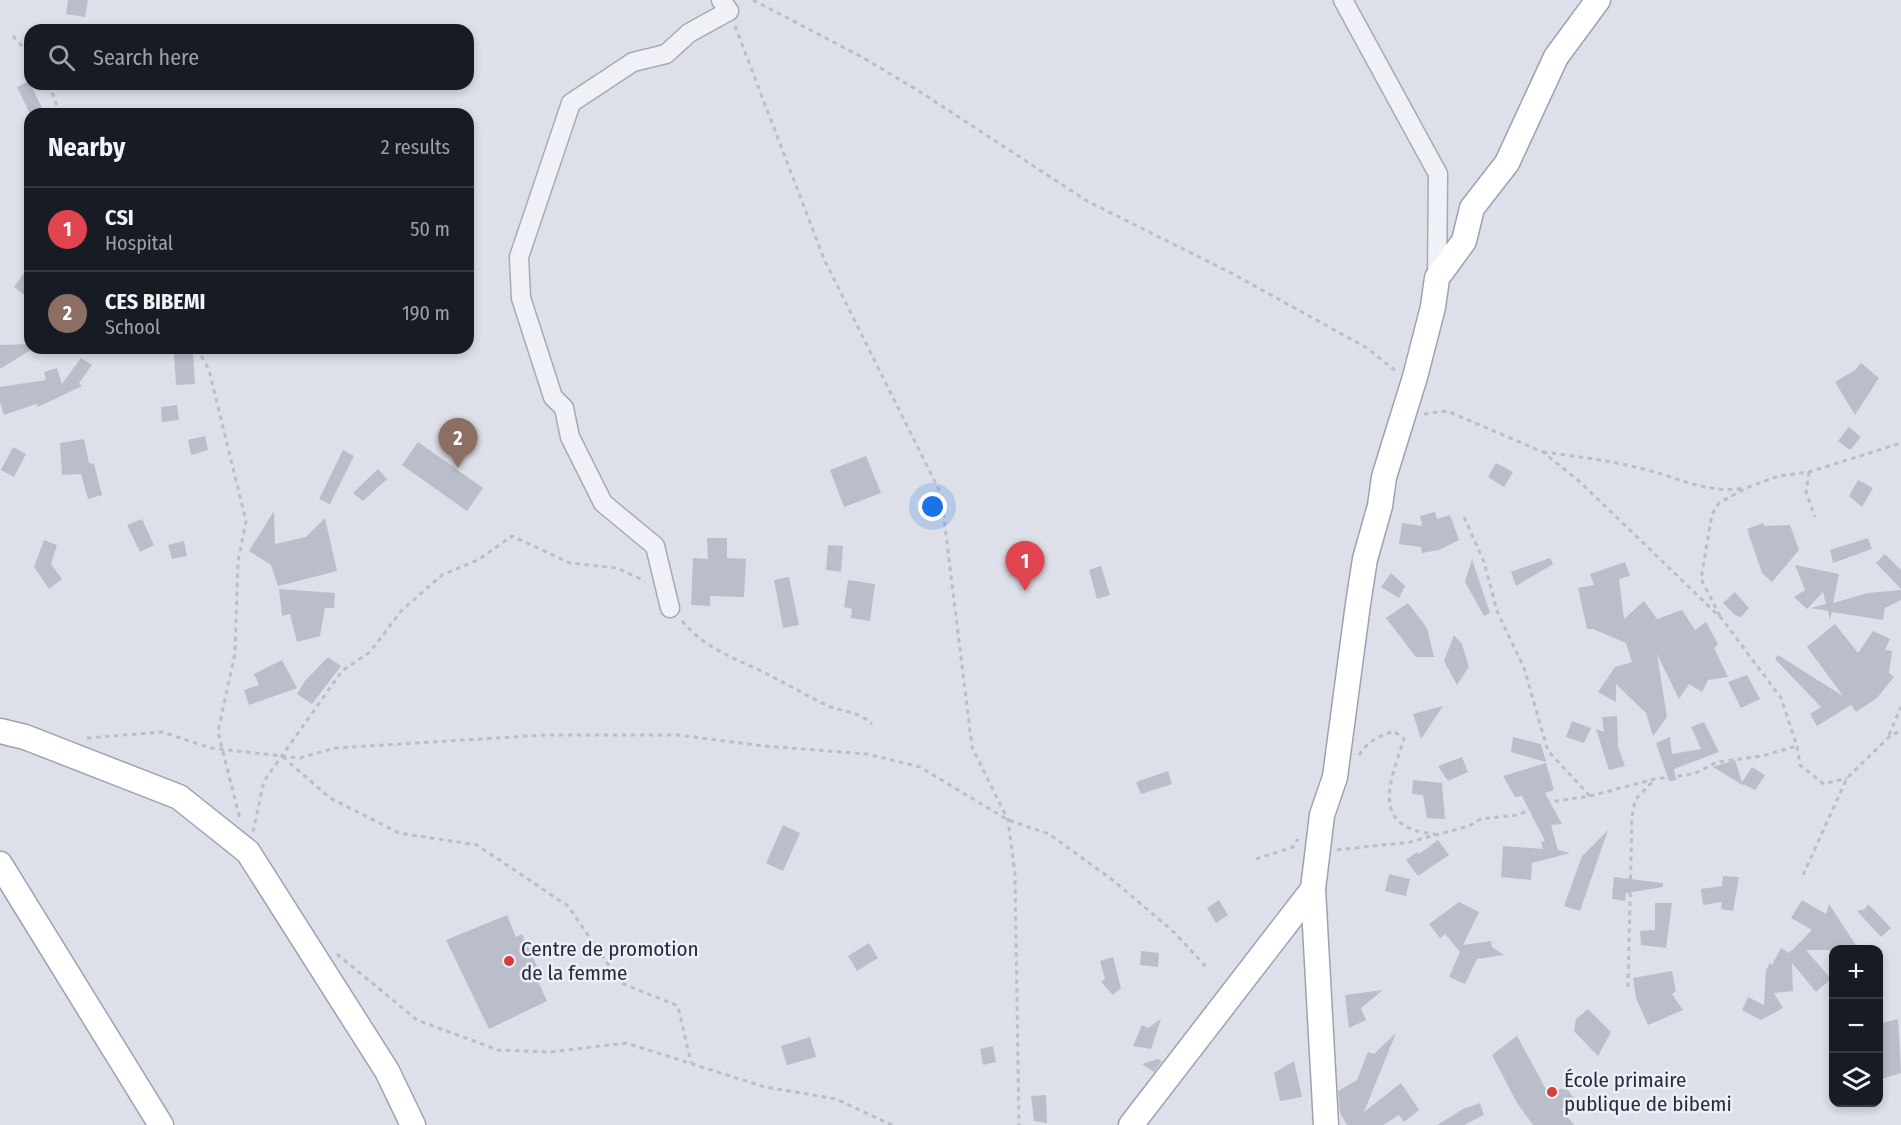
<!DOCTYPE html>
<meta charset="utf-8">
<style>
body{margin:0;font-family:"Fira Sans Condensed",sans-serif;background:#20242c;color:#f1f3f6}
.controls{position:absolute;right:18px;bottom:18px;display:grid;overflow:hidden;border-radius:12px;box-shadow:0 3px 9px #0003}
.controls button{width:54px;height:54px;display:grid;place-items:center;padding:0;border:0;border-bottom:2px solid #363941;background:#171b24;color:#f1f3f6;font:30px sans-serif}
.you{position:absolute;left:933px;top:507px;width:21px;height:21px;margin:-15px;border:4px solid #fff;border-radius:50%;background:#1a73e8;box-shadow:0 0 0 9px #1a73e833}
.badge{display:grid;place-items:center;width:39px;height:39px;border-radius:50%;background:#d63e3a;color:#fff;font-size:20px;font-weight:700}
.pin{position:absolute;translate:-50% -50px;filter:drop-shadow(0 2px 3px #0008)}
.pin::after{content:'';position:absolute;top:32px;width:21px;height:18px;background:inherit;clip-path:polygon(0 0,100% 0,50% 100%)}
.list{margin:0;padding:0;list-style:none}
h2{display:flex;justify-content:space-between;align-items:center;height:78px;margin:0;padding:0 24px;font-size:26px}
h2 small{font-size:20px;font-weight:400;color:#9ea1a6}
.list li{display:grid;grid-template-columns:39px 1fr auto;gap:18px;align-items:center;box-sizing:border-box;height:84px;padding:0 24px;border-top:2px solid #363941}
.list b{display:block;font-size:22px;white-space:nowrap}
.list p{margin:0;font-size:20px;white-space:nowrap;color:#9ea1a6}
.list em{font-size:20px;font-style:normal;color:#9ea1a6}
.icon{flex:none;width:33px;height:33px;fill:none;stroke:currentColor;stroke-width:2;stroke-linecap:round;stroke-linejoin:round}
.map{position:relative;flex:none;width:1901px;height:1125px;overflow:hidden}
.search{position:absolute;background:#171b24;box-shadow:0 3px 9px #0003;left:24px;top:24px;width:450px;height:66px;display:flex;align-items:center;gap:15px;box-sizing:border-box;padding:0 21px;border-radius:18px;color:#9ea1a6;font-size:22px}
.panel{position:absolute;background:#171b24;box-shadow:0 3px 9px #0003;left:24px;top:108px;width:450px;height:246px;border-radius:18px}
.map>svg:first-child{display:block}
.building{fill:#babecb}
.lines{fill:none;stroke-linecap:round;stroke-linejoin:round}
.minor-casing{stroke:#a6aab6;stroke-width:21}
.major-casing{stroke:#9ca1b5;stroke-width:27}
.path{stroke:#bbbec7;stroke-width:3;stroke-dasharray:4.5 4.5;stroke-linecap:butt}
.minor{stroke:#f0f1f6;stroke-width:18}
.major{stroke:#fff;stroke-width:24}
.poi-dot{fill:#d63e3a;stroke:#edeff6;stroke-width:2}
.labels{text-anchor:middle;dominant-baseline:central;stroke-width:5;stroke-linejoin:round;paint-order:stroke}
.poi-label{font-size:21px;fill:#262b40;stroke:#edeff6;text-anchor:start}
</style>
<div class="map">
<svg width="1901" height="1125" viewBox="0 0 1901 1125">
<rect width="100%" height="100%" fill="#dde0e8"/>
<g class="building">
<path d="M68,0H88L85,17L66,14Z"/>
<path d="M29,81L44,112L40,114H30L17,87Z"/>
<path d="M30,265V299L14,287Z"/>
<path d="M30,344V348H34L0,369V345Z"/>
<path d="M193,353L195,384L176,385L174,354Z"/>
<path d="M81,358L92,365L79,383L82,386L38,407L36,404L4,415L0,402V387L46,380L44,372L57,368L62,384Z"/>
<path d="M1861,363L1879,378L1855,415L1835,382L1855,370Z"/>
<path d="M177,405L179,420L162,422L161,407Z"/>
<path d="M1849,427L1861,437L1850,450L1838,441Z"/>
<path d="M205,436L208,450L191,455L188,440Z"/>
<path d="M84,439L89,463L94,464L102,495L88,499L81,474L62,475L60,443Z"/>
<path d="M418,442L483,488L467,511L402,465Z"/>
<path d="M13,447L26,454L14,477L1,470Z"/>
<path d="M343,450L354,456L330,504L319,499Z"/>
<path d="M866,456L881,493L844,507L830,470Z"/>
<path d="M1496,463L1513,472L1504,487L1488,477Z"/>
<path d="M378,469L387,479L363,501L353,493Z"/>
<path d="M1858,480L1873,488L1862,507L1849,496Z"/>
<path d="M274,511L275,544L306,537L325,518L337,571L278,586L271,565L249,551Z"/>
<path d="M1435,512L1437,519L1450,515L1459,540L1439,550L1422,553L1421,547L1399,544L1402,523L1422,526L1420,516Z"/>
<path d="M142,519L154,545L140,552L127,525Z"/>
<path d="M1763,523L1764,526L1790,525L1799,550L1772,582L1762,573L1747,529Z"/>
<path d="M707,538H727V558L746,559L744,597L710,596V606L691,605L693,558L708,559Z"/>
<path d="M1868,538L1872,549L1833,563L1830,550Z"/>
<path d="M44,540L57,545L51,564L62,579L49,589L34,567Z"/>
<path d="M184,541L187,556L172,559L168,545Z"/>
<path d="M828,545L843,546L841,572L826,570Z"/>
<path d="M1885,554L1901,570V589L1876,563Z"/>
<path d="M1550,558L1553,564L1516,586L1511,572Z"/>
<path d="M1472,559L1490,613L1484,616L1465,582Z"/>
<path d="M1625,562L1630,576L1619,579L1624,619L1644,601L1657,619L1682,610L1695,630L1706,622L1718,644L1714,648L1728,677L1708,680L1702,692L1689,684L1679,699L1657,654L1667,717L1653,736L1646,713L1616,684V702L1598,692L1615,667L1632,662L1626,643L1593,629H1587L1578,588L1594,585L1590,574Z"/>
<path d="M1795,565L1839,574L1833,603L1868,593L1901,590V600L1885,608L1883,620L1832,612L1830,620L1828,611L1811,608L1826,604L1823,592L1807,609L1794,597L1805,590Z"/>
<path d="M1101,566L1110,595L1097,599L1089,570Z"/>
<path d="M1391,573L1405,586L1399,598L1381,587Z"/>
<path d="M789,577L799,625L783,628L774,580Z"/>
<path d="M848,580L875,584L870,621L851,618L852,609L844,607Z"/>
<path d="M279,589L335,593L334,608H325L320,636L297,642L290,614L282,616Z"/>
<path d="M1735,592L1749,608L1741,617L1735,615L1723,603Z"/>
<path d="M1408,603L1427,628L1434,657H1416L1386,618Z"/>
<path d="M1835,624L1858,653L1873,631L1890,639L1885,650L1892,651L1889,673L1894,677L1877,698L1856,712L1851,705L1817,726L1810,714L1821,707L1775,659L1778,655L1843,696L1807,647Z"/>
<path d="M1454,635L1462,644L1469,667L1457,685L1444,661Z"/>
<path d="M328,657L341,666L312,704L297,694L305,681Z"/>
<path d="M282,660L297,688L249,705L244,690L259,685L254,674Z"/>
<path d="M1747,675L1760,699L1741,708L1728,682Z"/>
<path d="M1443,706L1421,739L1413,714Z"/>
<path d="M1617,716L1618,747L1625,766L1609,770L1596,729L1604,732L1602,717Z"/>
<path d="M1572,721L1591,728L1584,743L1566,737Z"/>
<path d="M1704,722L1719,752L1674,769L1676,780L1669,781L1656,743L1670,737L1672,754L1701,749L1691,727Z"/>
<path d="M1513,737L1541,744L1546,762L1511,752Z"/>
<path d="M1462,757L1468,772L1448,781L1438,766Z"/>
<path d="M1735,760L1742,782L1752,767L1765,775L1755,790L1743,784L1744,786L1713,767Z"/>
<path d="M1546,763L1554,790L1545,793L1562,824L1551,825L1558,850L1570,853L1532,863L1531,880L1501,877L1503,846L1543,849L1541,842L1545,841L1522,796L1515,797L1503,776Z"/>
<path d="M1168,771L1172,784L1141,794L1136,782Z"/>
<path d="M1413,780L1442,783L1445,819L1427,818L1423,795L1412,794Z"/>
<path d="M783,825L800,833L783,871L766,863Z"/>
<path d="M1608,830L1580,911L1564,906L1582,856Z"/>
<path d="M1438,840L1449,855L1418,876L1406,860L1417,852L1419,854Z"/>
<path d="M1389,874L1410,879L1406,896L1385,891Z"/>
<path d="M1723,876L1739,877L1733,911L1721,909L1722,902L1703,905L1701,889L1722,886Z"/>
<path d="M1614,877L1663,883V887L1626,893L1625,901L1612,899Z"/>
<path d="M1219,900L1228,915L1216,923L1207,908Z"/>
<path d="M1802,900L1826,914L1829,904L1859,950H1806L1831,979L1816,992L1792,963L1793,991L1774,993L1783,1008L1761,1020L1742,1010L1748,997L1764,1005L1766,970L1770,963L1772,965L1781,948L1789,953L1812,930L1791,918Z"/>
<path d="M1459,902L1479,912L1463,945L1491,941L1492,947L1504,955L1477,959L1465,984L1449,977L1460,952L1445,934L1440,938L1429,924Z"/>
<path d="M1655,903H1672L1666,948L1641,945L1640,931L1655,930Z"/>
<path d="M1868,904L1891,928L1881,937L1857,911L1865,909Z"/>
<path d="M507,915L516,937L522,934L541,975L536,977L547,1001L489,1029L446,940Z"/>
<path d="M869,943L878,958L857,971L848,956Z"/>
<path d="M1141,951L1159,953L1158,967L1140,965Z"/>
<path d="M1113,957L1121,988L1113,995L1101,982L1105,979L1100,961Z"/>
<path d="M1672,971L1676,991L1672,994L1683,1010L1648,1025L1636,998L1633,978Z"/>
<path d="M1383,990L1361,1008L1366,1020L1349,1028L1345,995Z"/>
<path d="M1588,1009L1611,1032L1598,1056L1574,1031L1576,1019Z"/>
<path d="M1161,1019L1151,1049L1133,1046L1142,1025L1148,1028Z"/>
<path d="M1898,1019L1901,1073L1878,1080V1024Z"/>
<path d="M1396,1033L1364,1112L1401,1083L1419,1110L1404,1122L1399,1115L1383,1125H1347L1340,1113L1338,1091L1357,1080L1368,1052L1374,1054Z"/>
<path d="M1517,1036L1547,1091L1567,1088L1576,1102L1561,1109L1574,1125H1533L1517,1103L1492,1055Z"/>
<path d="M810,1037L816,1057L787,1065L781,1046Z"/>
<path d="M993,1046L996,1062L983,1065L980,1049Z"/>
<path d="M1158,1059L1162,1061L1154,1072L1142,1064Z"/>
<path d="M1294,1061L1302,1097L1280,1101L1274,1073Z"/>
<path d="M1046,1095L1047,1123L1034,1121L1031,1096Z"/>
<path d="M1480,1103L1484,1115L1464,1125H1437L1463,1109Z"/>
</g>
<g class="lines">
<g class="minor-casing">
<g id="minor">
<path d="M1343,0L1438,174L1437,278"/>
<path d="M670,608L655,546L603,503L570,437L564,408L553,397L521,298L519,257L571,103L633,62L666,54L689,33L729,11L721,0"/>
</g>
</g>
<g class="major-casing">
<g id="major">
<path d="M0,731L25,737L179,797L248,852L387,1071L413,1125"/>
<path d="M0,864L161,1125"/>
<path d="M1131,1125L1313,889"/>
<path d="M1326,1125L1313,889L1322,815L1335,777L1358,604L1365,559L1380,506L1384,477L1415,377L1433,307L1437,278L1464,241L1472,208L1507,163L1556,57L1598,0"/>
</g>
</g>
<g class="path">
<path d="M753,0L862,57L922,93L1087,201L1233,274L1367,348L1397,372"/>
<path d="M735,26L824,259L941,494L972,747L1008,820L1015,874L1019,1125"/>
<path d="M13,36L30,55"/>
<path d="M49,84L60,114"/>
<path d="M76,114L78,113"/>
<path d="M197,348L209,370L246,521L238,561L235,653L218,732L240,819"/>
<path d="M1424,414L1447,411L1543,452L1579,481L1722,619L1781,698L1797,746L1800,765L1824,784L1847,778"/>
<path d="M1543,452C1576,456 1611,461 1644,469C1679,478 1707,494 1744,488"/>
<path d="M1809,472L1806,492L1815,517"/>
<path d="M1464,517L1484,562L1497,611L1524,668L1548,751L1590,796"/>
<path d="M1720,616L1701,579L1712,514L1719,503L1746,488L1779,476L1809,472L1901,443"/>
<path d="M682,621C704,647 729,656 759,670C782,681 803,694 826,705C842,712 859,711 872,724"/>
<path d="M1889,735L1901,707"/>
<path d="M87,738L162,732L211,748L300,758L335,748L545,735H678L764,746L867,754L920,767L1008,820L1049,834L1114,881L1175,933L1206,967"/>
<path d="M1359,755C1368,741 1379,736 1394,731L1404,739C1390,782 1369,828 1435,834"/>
<path d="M283,757L330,798L399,833L477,845L568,906L621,983L678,1006L691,1063"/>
<path d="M253,832L264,781L342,671L370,652L401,611L442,575L478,560L512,536L570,563L617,568L645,581"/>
<path d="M1337,850L1410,842L1469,826L1481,819L1518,815L1543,803L1590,796L1655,779L1694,774L1717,762L1762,756L1797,746"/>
<path d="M1256,859L1293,847L1298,839"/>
<path d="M1803,875L1847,778L1889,737L1901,730"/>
<path d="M337,954L417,1020L498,1050L550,1052L626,1043L765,1087L836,1099L892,1125"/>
<path d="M1628,987L1632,817L1635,800L1654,780"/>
</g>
<use href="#minor" class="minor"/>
<use href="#major" class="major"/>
</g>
<g class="poi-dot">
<circle cx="509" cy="961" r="6"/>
<circle cx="1552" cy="1092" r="6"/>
</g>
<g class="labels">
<g class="poi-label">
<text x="521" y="949">Centre de promotion<tspan x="521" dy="24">de la femme</tspan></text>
<text x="1564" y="1080">École primaire<tspan x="1564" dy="24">publique de bibemi</tspan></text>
</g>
</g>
</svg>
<div class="controls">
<button>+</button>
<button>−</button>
<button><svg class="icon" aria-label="layers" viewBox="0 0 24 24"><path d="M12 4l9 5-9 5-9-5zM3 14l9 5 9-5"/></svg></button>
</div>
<div class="you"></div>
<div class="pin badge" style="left:1025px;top:591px;background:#e0444e">1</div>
<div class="pin badge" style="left:458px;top:468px;background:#8d6e63">2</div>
<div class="search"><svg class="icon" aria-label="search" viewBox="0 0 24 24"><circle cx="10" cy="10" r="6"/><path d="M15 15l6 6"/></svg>Search here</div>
<section class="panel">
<h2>Nearby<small>2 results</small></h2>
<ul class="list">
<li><span class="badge" style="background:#e0444e">1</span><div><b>CSI</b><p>Hospital</p></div><em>50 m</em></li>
<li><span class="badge" style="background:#8d6e63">2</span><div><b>CES BIBEMI</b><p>School</p></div><em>190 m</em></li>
</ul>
</section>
</div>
